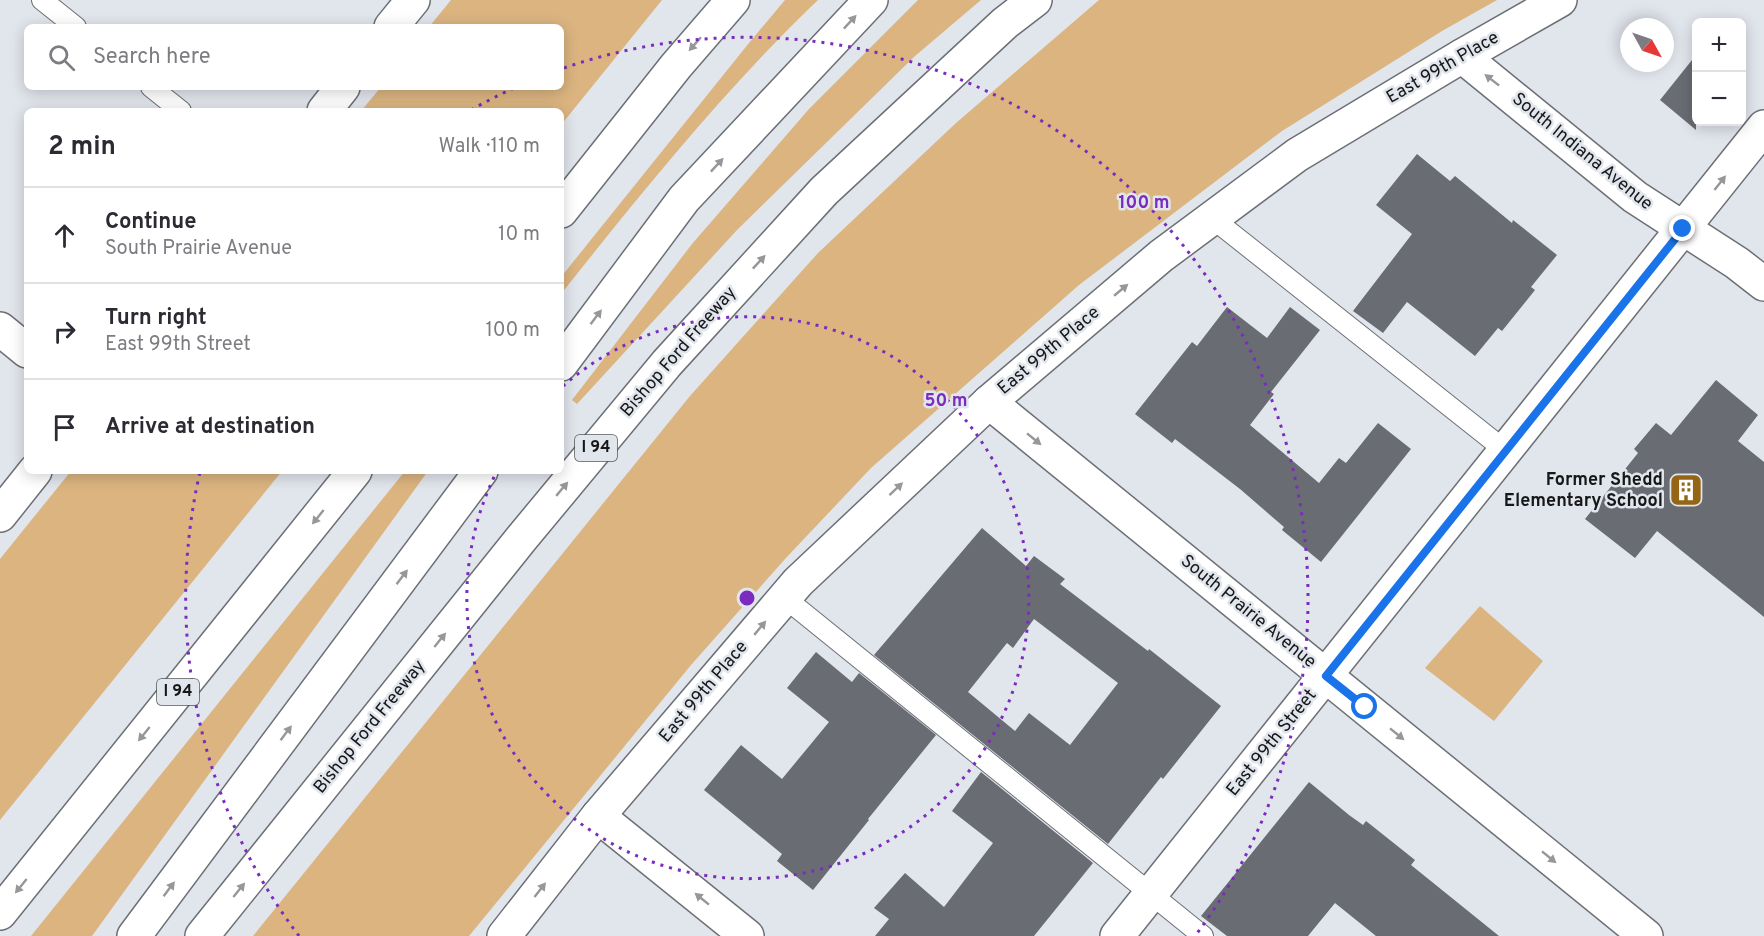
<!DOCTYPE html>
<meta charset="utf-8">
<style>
body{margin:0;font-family:Overpass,sans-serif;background:#f2f2f3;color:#2b2b33}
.controls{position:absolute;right:18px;top:18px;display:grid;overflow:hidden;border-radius:9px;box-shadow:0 3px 15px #0003}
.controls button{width:54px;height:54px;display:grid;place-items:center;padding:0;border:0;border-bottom:2px solid #e1e1e2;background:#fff;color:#2b2b33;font:30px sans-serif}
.compass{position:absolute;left:1620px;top:18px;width:54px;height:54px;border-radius:50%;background:#fff;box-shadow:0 3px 15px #0003;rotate:130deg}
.stop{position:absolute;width:18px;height:18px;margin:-14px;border:4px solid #1a73e8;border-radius:50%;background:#fff}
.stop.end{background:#1a73e8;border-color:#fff;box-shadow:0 2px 6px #0008}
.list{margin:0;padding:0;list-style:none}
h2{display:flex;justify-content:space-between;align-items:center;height:78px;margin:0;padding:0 24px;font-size:26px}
h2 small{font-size:20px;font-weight:400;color:#7c7c81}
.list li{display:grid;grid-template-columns:39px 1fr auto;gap:18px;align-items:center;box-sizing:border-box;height:96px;padding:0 24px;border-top:2px solid #e1e1e2}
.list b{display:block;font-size:22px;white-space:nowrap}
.list p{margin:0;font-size:20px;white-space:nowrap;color:#7c7c81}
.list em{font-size:20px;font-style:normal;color:#7c7c81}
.icon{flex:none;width:33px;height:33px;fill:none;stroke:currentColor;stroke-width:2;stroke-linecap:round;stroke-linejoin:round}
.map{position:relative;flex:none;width:1764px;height:936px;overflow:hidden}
.search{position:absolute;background:#fff;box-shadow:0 3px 15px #0003;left:24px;top:24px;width:540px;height:66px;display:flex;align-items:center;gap:15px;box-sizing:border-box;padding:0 21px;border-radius:9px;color:#7c7c81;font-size:22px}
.panel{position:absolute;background:#fff;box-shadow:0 3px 15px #0003;left:24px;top:108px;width:540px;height:366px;border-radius:9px}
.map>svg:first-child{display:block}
.green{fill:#dbb480}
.building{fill:#696c72;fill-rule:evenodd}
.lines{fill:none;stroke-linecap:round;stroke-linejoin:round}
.lane-casing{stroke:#6c7076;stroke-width:22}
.street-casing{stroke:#6c7076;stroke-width:36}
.secondary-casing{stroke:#6c7076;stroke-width:36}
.highway-casing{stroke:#6c7076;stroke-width:36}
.lane{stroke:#fff;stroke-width:20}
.street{stroke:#fff;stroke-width:33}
.secondary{stroke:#fff;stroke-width:33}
.highway{stroke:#fff;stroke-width:33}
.oneway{fill:#969798}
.route{stroke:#1a73e8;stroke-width:8}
.ring{fill:none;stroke:#7b2cbf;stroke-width:3;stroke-dasharray:3 6}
.labels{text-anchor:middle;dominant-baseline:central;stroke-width:5;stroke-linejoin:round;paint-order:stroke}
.shield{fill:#e1e5ec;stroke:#535558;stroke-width:1.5}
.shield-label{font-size:16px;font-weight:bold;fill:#161719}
.street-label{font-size:18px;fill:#161719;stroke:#e1e5ec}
.poi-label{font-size:18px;font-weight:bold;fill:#161719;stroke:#e1e5ec;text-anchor:end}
.centre{fill:#7b2cbf;stroke:#e1e5ec;stroke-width:3}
.ring-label{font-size:18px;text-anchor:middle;font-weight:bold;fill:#7b2cbf;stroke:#e1e5ec;stroke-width:5;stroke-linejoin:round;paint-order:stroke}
</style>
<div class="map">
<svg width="1764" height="936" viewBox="0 0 1764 936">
<rect width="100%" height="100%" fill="#e1e5ec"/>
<g class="green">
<path d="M451,0H662L561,125V111H361L381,87H561V27H429Z"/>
<path d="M785,0H818C724,90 642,192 561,294V277L749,43Z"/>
<path d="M918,0H981L915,56L737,230L577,404L572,400L692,244L809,109Z"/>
<path d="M1099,0H1497L1442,31L1282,131L1079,285L871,468L785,559L691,665L469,936H253L690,396L818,253L956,123Z"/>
<path d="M71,471H282L0,820V559Z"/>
<path d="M405,471H428L92,936H31Z"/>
<path d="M1480,606L1543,661L1494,721L1425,668Z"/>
</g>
<g class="building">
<path d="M1696,55V130L1660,100Z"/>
<path d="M1417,154L1450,181L1455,176L1512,223L1513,220L1557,255L1531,287L1535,290L1502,331L1498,328L1475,356L1407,302L1383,333L1353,311L1412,234L1376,205Z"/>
<path d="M1227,307L1267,338L1290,307L1320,330L1271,392L1274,394L1250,425L1319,483L1339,458L1346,463L1378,423L1411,449L1321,562L1282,530L1284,527L1240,489L1175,439L1172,443L1135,414L1192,342L1197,346Z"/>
<path d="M1716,380L1758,415L1738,441L1764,462V617L1657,531L1635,558L1585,519L1638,453L1634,449L1656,423L1671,435Z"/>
<path d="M982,528L1026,566L1034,556L1065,579L1060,584L1148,651L1149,649L1221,706L1163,779L1161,777L1108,844L874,655ZM1034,619L1118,683L1070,745L1029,713L1015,731L968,692L1007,643L1013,648Z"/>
<path d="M816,652L852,682L859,673L936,735L868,819L869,820L813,890L777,861L782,854L704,790L741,745L782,779L829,722L787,688Z"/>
<path d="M981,772L1093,863L1034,936H875L889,919L874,908L905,873L944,907L993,843L952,811Z"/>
<path d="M1309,782L1349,815L1363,825L1366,821L1415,860L1411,865L1499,936H1376L1335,903L1308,936H1227L1201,916Z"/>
</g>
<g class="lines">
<g class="lane-casing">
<g id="lane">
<path d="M42,0L76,27"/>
<path d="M151,87L181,111"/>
<path d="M1212,218L1506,451"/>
<path d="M785,598L1203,936"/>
</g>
</g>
<g class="street-casing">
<g id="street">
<path d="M1462,56L1635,197L1737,263L1764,284"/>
<path d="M0,329L27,351"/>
<path d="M989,402L1646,936"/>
<path d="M598,816L747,936"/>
<path d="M1117,936L1764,127"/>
</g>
</g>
<g class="secondary-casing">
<g id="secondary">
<path d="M391,27L413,0"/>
<path d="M324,111L343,87"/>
<path d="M0,515L35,471"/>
<path d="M504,936L598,816L798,582L989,402L1161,256L1297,155L1462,56L1560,0"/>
</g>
</g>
<g class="highway-casing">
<g id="highway">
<path d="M561,211L676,66L733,0"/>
<path d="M561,364L684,199L871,0"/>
<path d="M0,913L355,471"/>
<path d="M134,936L481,471"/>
<path d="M202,936L521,539L667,363L824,191L1005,23L1035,0"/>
</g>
</g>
<use href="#lane" class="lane"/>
<use href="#street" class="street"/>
<use href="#secondary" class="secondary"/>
<use href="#highway" class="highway"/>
</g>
<defs><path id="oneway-solid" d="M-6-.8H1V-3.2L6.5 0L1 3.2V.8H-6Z" transform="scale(1.5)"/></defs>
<g class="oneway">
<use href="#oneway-solid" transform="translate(850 22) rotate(-47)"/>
<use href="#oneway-solid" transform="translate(695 44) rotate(131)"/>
<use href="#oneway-solid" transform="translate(1492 80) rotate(-142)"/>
<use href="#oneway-solid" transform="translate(717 165) rotate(-47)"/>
<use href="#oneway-solid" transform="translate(1720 183) rotate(-52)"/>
<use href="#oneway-solid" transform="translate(759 262) rotate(-47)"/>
<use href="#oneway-solid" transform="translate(1121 290) rotate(-40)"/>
<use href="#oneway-solid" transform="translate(596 317) rotate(-53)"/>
<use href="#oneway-solid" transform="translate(1034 439) rotate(39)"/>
<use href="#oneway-solid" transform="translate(562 489) rotate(-50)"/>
<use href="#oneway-solid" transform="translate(896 489) rotate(-43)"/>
<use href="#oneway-solid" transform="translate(318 517) rotate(129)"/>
<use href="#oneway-solid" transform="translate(402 577) rotate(-53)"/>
<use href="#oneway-solid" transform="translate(760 628) rotate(-50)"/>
<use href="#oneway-solid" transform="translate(440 640) rotate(-51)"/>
<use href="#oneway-solid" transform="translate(286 733) rotate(-53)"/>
<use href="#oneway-solid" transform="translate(144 734) rotate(129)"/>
<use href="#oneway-solid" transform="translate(1397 734) rotate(39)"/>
<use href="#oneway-solid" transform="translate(1549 857) rotate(39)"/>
<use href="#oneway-solid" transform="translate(21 886) rotate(129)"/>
<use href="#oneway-solid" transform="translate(169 889) rotate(-53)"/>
<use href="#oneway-solid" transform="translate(239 890) rotate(-51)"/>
<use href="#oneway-solid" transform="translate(540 890) rotate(-52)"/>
<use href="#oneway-solid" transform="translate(702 899) rotate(-141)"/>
</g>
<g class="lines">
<path class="route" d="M1365,707L1326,676L1683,229"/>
</g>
<g class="ring">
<path d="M563 386A281 281 0 1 1 496 473"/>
<path d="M299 936A561 561 0 0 1 200 472M471 110A561 561 0 0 1 514 88M564 68A561 561 0 0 1 1195 936"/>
</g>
<defs>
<g id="building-square" transform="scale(1.725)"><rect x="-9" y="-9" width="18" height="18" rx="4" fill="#946514" stroke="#e1e5ec"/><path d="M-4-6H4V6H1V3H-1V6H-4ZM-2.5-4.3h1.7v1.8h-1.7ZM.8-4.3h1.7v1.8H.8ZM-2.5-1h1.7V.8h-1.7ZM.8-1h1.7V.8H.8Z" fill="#fff"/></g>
</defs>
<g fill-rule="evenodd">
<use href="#building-square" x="1686" y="490"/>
</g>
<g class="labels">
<g class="shield">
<rect x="575" y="435" width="42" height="26" rx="4.5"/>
<rect x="157" y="679" width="42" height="26" rx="4.5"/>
</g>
<g class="shield-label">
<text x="596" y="448">I 94</text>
<text x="178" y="692">I 94</text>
</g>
<g class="street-label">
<text transform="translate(1443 68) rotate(-30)">East 99th Place</text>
<text transform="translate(1582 152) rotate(39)">South Indiana Avenue</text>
<text transform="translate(1049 351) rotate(-40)">East 99th Place</text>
<text transform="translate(679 352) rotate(-49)">Bishop Ford Freeway</text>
<text transform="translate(1248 612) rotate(39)">South Prairie Avenue</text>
<text transform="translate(704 692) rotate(-50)">East 99th Place</text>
<text transform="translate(370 727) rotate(-51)">Bishop Ford Freeway</text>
<text transform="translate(1272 743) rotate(-51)">East 99th Street</text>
</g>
<g class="poi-label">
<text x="1663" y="480">Former Shedd<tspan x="1663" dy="21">Elementary School</tspan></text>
</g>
</g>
<circle cx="747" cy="598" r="9" class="centre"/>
<g class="ring-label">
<text x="1144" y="208">100 m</text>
<text x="946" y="406">50 m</text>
</g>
</svg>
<div class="controls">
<button>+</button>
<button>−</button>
</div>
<svg class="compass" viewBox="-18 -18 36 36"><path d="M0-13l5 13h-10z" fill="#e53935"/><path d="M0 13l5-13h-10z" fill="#7c7c81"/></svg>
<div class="stop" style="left:1365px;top:707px"></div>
<div class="stop end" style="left:1683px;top:229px"></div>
<div class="search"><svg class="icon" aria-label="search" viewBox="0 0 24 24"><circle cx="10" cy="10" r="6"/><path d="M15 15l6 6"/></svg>Search here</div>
<section class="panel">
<h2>2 min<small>Walk · 110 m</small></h2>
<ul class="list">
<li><svg class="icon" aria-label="ahead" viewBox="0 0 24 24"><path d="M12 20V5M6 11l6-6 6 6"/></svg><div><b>Continue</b><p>South Prairie Avenue</p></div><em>10 m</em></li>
<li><svg class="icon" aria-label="right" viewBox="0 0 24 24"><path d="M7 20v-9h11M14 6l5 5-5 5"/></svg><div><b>Turn right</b><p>East 99th Street</p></div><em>100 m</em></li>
<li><svg class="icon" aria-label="arrive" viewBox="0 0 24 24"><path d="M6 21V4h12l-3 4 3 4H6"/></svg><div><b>Arrive at destination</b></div></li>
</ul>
</section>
</div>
